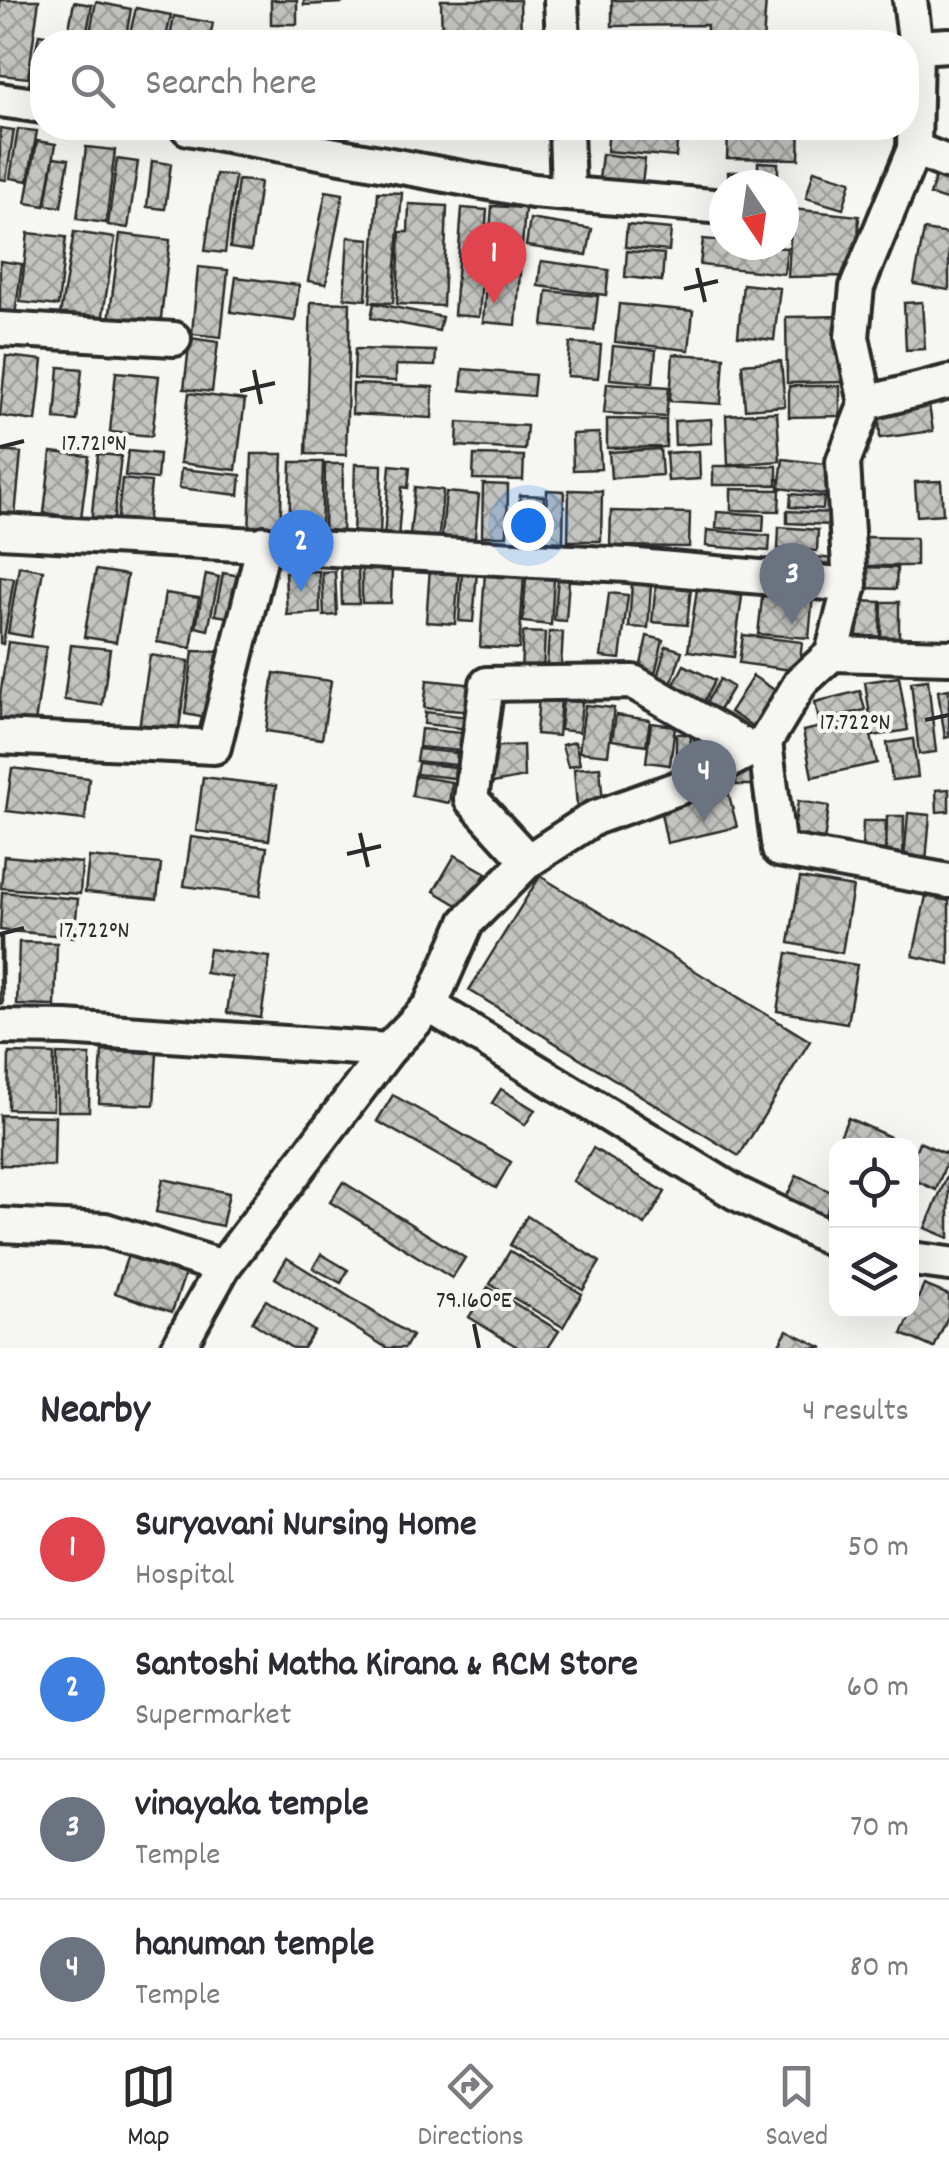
<!DOCTYPE html>
<meta charset="utf-8">
<style>
body{margin:0;font-family:Dekko,sans-serif;background:#f7f7f7;color:#2b2b33}
.controls{position:absolute;right:30px;bottom:30px;display:grid;overflow:hidden;border-radius:20px;box-shadow:0 10px 40px #0002}
.controls button{width:90px;height:90px;display:grid;place-items:center;padding:0;border:0;border-bottom:2px solid #e1e1e2;background:#fff;color:#2b2b33;font:50px sans-serif}
.compass{position:absolute;left:709px;top:170px;width:90px;height:90px;border-radius:50%;background:#fff;box-shadow:0 10px 40px #0002;rotate:167deg}
.you{position:absolute;left:528px;top:525px;width:35px;height:35px;margin:-25px;border:8px solid #fff;border-radius:50%;background:#1a73e8;box-shadow:0 0 0 15px #1a73e833}
.badge{display:grid;place-items:center;width:65px;height:65px;border-radius:50%;background:#2b2b2b;color:#fff;font-size:32px;font-weight:700}
.pin{position:absolute;translate:-50% -82px;filter:drop-shadow(0 2px 5px #0008)}
.pin::after{content:'';position:absolute;top:52px;width:35px;height:30px;background:inherit;clip-path:polygon(0 0,100% 0,50% 100%)}
.list{margin:0;padding:0;list-style:none}
h2{display:flex;justify-content:space-between;align-items:center;height:130px;margin:0;padding:0 40px;font-size:42px}
h2 small{font-size:32px;font-weight:400;color:#7c7c81}
.list li{display:grid;grid-template-columns:65px 1fr auto;gap:30px;align-items:center;box-sizing:border-box;height:140px;padding:0 40px;border-top:2px solid #e1e1e2}
.list b{display:block;font-size:38px;white-space:nowrap}
.list p{margin:0;font-size:32px;white-space:nowrap;color:#7c7c81}
.list em{font-size:32px;font-style:normal;color:#7c7c81}
.icon{flex:none;width:55px;height:55px;fill:none;stroke:currentColor;stroke-width:2;stroke-linecap:round;stroke-linejoin:round}
.map{position:relative;flex:none;width:949px;height:1348px;overflow:hidden}
.search{position:absolute;background:#fff;box-shadow:0 10px 40px #0002;left:30px;right:30px;top:30px;height:110px;display:flex;align-items:center;gap:25px;box-sizing:border-box;padding:0 35px;border-radius:40px;color:#7c7c81;font-size:38px}
.sheet{height:690px;background:#fff}
nav{display:flex;justify-content:space-around;align-items:center;box-sizing:border-box;height:140px;border-top:2px solid #e1e1e2;background:#fff;font-size:28px;color:#7c7c81}
nav a{display:grid;justify-items:center;gap:5px}
nav .on{color:#2b2b2b}
.map>svg:first-child{display:block}
.building{fill:url(#building-cross-hatch);stroke:#2b2b2b;stroke-width:2.5}
.lines{fill:none;stroke-linecap:round;stroke-linejoin:round}
.minor-casing{stroke:#2b2b2b;stroke-width:40}
.minor{stroke:#f6f6f2;stroke-width:32}
.ticks{fill:none;stroke:#2b2b2b;stroke-width:4}
.ticks-label{font-size:25px;text-anchor:middle;fill:#2b2b2b;stroke:#f6f6f2;stroke-width:8;stroke-linejoin:round;paint-order:stroke}
</style>
<div class="map">
<svg width="949" height="1348" viewBox="0 0 949 1348">
<defs>
<pattern id="building-cross-hatch" width="8" height="8" patternUnits="userSpaceOnUse" patternTransform="scale(2.5)"><rect width="8" height="8" fill="#c3c3c0"/><path d="M0 0l8 8M0 8l8-8" fill="none" stroke="#9f9f9c"/></pattern>
</defs>
<rect width="100%" height="100%" fill="#f6f6f2"/>
<filter id="ink" filterUnits="userSpaceOnUse"><feTurbulence type="fractalNoise" baseFrequency=".01" numOctaves="2"/><feDisplacementMap in="SourceGraphic" scale="20" xChannelSelector="R" yChannelSelector="G"/><feConvolveMatrix kernelMatrix="1 2 1 2 8 2 1 2 1" color-interpolation-filters="sRGB"/></filter>
<g filter="url(#ink)">
<g class="building">
<path d="M0,0H39L28,78L0,75Z"/>
<rect x="271" y="0" width="26" height="24"/>
<path d="M304,0H342V3L304,5Z"/>
<path d="M441,0H520L521,42H533H442Z"/>
<path d="M612,0H766L763,42H706L707,25L612,26Z"/>
<path d="M74,2L92,5L85,42H42V86L29,84L39,34L67,39Z"/>
<path d="M96,2L131,9L125,42H88Z"/>
<path d="M136,8L171,15L165,42H128Z"/>
<path d="M174,16L213,23L209,42H169Z"/>
<path d="M0,128L14,130L6,180L0,179Z"/>
<path d="M609,128H678L676,157L607,151Z"/>
<path d="M779,128H800L799,159L727,158L728,135L779,136Z"/>
<path d="M18,129L37,131L28,181L10,178Z"/>
<path d="M37,141L56,144L45,206L26,203Z"/>
<path d="M86,147L115,150L106,223L77,219Z"/>
<path d="M602,154L645,159L642,184L599,180Z"/>
<path d="M54,157L69,159L61,207L46,205Z"/>
<path d="M117,159L138,162L128,228L108,225Z"/>
<path d="M152,161L171,164L165,209L147,207Z"/>
<path d="M758,162L778,163V185H758Z"/>
<path d="M939,165L949,168V201L930,195Z"/>
<path d="M814,170L851,181L843,209L806,198Z"/>
<path d="M753,171V185H729L728,172Z"/>
<path d="M216,174L235,176L225,253L205,251Z"/>
<path d="M238,180L260,182L251,251L230,248Z"/>
<path d="M326,191L343,194L326,284L308,281Z"/>
<path d="M378,192L402,193L393,303L370,302Z"/>
<path d="M409,204L447,206L443,306L397,304L400,232H408Z"/>
<path d="M492,206L525,208L516,325L483,322Z"/>
<path d="M462,208L487,210L479,317L454,315Z"/>
<path d="M792,209L859,216L857,276L788,277Z"/>
<path d="M530,219L592,229L587,255L526,246Z"/>
<path d="M627,225L671,229L669,251L625,247Z"/>
<path d="M924,230L949,234V290L914,284Z"/>
<path d="M74,232L115,238L102,321L60,315Z"/>
<path d="M28,233L66,237L58,306L20,302Z"/>
<path d="M120,234L170,240L159,335L108,329Z"/>
<path d="M348,237L370,239L366,300L344,298Z"/>
<path d="M703,239L724,241V245L787,248L784,274L700,265Z"/>
<path d="M627,251L664,254L662,281L625,277Z"/>
<path d="M0,261L22,264L15,315L0,313Z"/>
<path d="M541,261L609,270L606,295L538,286Z"/>
<path d="M198,267L228,270L221,337L192,334Z"/>
<path d="M236,277L299,285L295,321L231,312Z"/>
<path d="M743,284L780,288L774,340L738,336Z"/>
<path d="M547,291L598,296L594,331L543,326Z"/>
<path d="M311,302L350,303L346,455L306,454Z"/>
<path d="M922,302L925,349L906,350L904,303Z"/>
<path d="M374,303L442,317L439,331L371,318Z"/>
<path d="M619,304L693,311L689,350L615,342Z"/>
<path d="M847,316L848,382L787,383L786,317Z"/>
<path d="M190,338L218,342L212,392L184,389Z"/>
<path d="M570,343L601,345L598,378L567,376Z"/>
<path d="M613,346L656,350L653,383L610,379Z"/>
<path d="M355,349L436,351L435,366L396,365V381L354,379Z"/>
<path d="M673,354L724,357L721,404L670,401Z"/>
<path d="M6,356L43,360L36,421L0,416Z"/>
<path d="M781,361L785,406L745,409L742,364Z"/>
<path d="M59,367L82,369L77,421L55,419Z"/>
<path d="M463,369L535,375L533,396L461,390Z"/>
<path d="M116,372L159,376L152,436L110,432Z"/>
<path d="M607,383L669,387L666,417L604,413Z"/>
<path d="M353,384L433,387L432,418L352,414Z"/>
<path d="M789,386H840V416L789,417Z"/>
<path d="M189,393L245,400L236,470L180,463Z"/>
<path d="M929,405L933,431L880,438L879,414Z"/>
<path d="M777,412L780,461L728,465L726,415Z"/>
<path d="M607,419L666,420V447L607,448Z"/>
<path d="M711,419L712,443L675,445L674,421Z"/>
<path d="M458,422L527,426L525,450L457,446Z"/>
<path d="M599,433L601,469L573,470L572,434Z"/>
<path d="M660,449L662,475L611,478L609,452Z"/>
<path d="M0,451L21,453L15,516L0,514Z"/>
<path d="M128,451L159,454L157,479L125,476Z"/>
<path d="M699,451L700,479L668,481L666,453Z"/>
<path d="M51,452L89,456L81,518L44,513Z"/>
<path d="M98,454L121,456L113,526L91,523Z"/>
<path d="M252,454H283L280,534H249Z"/>
<path d="M474,455L524,456L523,480L473,479Z"/>
<path d="M783,459L834,465L830,495L779,488Z"/>
<path d="M291,462H323L321,535H289Z"/>
<path d="M325,464H343L342,542H324Z"/>
<path d="M355,464L382,465L380,539L353,538Z"/>
<path d="M390,465L410,467L408,488L402,487L398,539L384,538Z"/>
<rect x="713" y="466" width="64" height="19"/>
<path d="M181,469L241,475L239,495L179,488Z"/>
<path d="M122,479L151,482L147,528L117,525Z"/>
<path d="M941,481L943,514L917,516L915,482Z"/>
<path d="M483,484L508,485L507,536H482Z"/>
<path d="M415,487L443,490L438,546L409,544Z"/>
<path d="M731,489L780,490L779,511L731,510Z"/>
<path d="M547,490L564,491L563,542L545,541Z"/>
<path d="M569,490L602,491L601,541H568Z"/>
<path d="M446,492L479,495L474,548L441,545Z"/>
<path d="M791,494L824,497L823,509L790,507Z"/>
<path d="M520,495L544,496L542,543H519Z"/>
<path d="M611,511L690,513L689,547L610,546Z"/>
<path d="M787,511L831,513V525L787,523Z"/>
<path d="M717,512L764,515L763,531L716,528Z"/>
<path d="M779,527L818,530L817,551L778,549Z"/>
<path d="M707,530L770,536L769,551L706,546Z"/>
<path d="M864,537L916,538V566H864Z"/>
<path d="M791,555L835,559L834,575L789,572Z"/>
<path d="M358,565L359,604H342L341,566Z"/>
<path d="M19,566L43,570L31,637L8,633Z"/>
<path d="M362,567H392L391,603H362Z"/>
<path d="M861,567L897,568L896,589L861,588Z"/>
<path d="M430,568L459,570L455,624L426,622Z"/>
<path d="M96,570L127,575L116,642L84,637Z"/>
<path d="M319,571L320,613L287,615L285,572Z"/>
<path d="M335,571L337,615L324,616L322,572Z"/>
<path d="M462,571H477L473,622L459,621Z"/>
<path d="M485,572L524,575L519,649L480,647Z"/>
<path d="M223,573L247,577L239,619L215,615Z"/>
<path d="M206,574L219,577L208,630L196,627Z"/>
<path d="M0,576L14,578L3,644L0,643Z"/>
<path d="M526,577L554,579L551,625L523,622Z"/>
<path d="M558,578L569,579L566,621L554,620Z"/>
<path d="M632,583L651,585L648,628L629,627Z"/>
<path d="M656,584L691,588L687,625L652,622Z"/>
<path d="M697,589L742,596L734,657L688,651Z"/>
<path d="M763,590L813,594L809,638L758,634Z"/>
<path d="M165,593L199,598L191,648L157,642Z"/>
<path d="M609,593L628,595L620,659L601,657Z"/>
<path d="M857,601L881,602L880,640H857Z"/>
<path d="M882,602H899V642L881,641Z"/>
<path d="M523,632L545,633L543,673L521,671Z"/>
<path d="M549,632H563L561,667L547,666Z"/>
<path d="M743,635L802,642L799,671L739,663Z"/>
<path d="M647,636L663,640L654,678L639,674Z"/>
<path d="M8,642L46,647L34,730L0,725V696Z"/>
<path d="M71,645L110,649L102,705L64,700Z"/>
<path d="M666,646L682,651L671,685L656,681Z"/>
<path d="M193,651L229,652L216,720L185,714Z"/>
<path d="M150,655L189,661L177,740L138,735Z"/>
<path d="M684,665L715,680L702,705L671,690Z"/>
<path d="M274,673L331,681L322,739L266,731Z"/>
<path d="M753,676L784,696L762,732L730,712Z"/>
<path d="M899,677L908,730L873,736L865,682Z"/>
<path d="M720,679L733,687L718,712L705,705Z"/>
<path d="M427,680L477,685L474,712L424,708Z"/>
<path d="M928,680L936,752L919,754L911,682Z"/>
<path d="M949,689V737L945,738L938,691Z"/>
<path d="M860,691L865,710L819,721L815,702Z"/>
<path d="M539,696L561,697L558,736L536,734Z"/>
<path d="M563,700L582,702L579,732L560,730Z"/>
<path d="M585,705L614,708L608,755L579,752Z"/>
<path d="M425,712L470,717L469,729L424,724Z"/>
<path d="M616,715L650,720L646,745L612,740Z"/>
<path d="M867,717L877,763L812,777L803,731Z"/>
<path d="M651,723L675,726L670,765L646,762Z"/>
<path d="M421,729L462,733L460,751L419,747Z"/>
<path d="M676,734H691L690,761H676Z"/>
<path d="M723,735L724,763L695,765L694,737Z"/>
<path d="M913,739L918,777L892,780L887,743Z"/>
<path d="M575,742L580,764L568,767L562,745Z"/>
<path d="M523,745L524,777L488,784L489,747Z"/>
<path d="M418,749L457,753L456,765L416,761Z"/>
<path d="M418,763L455,767L454,778L416,774Z"/>
<path d="M600,767L603,804L577,807L574,769Z"/>
<path d="M12,768L89,778L85,820L6,811Z"/>
<rect x="736" y="769" width="15" height="16"/>
<path d="M415,776L452,782L449,803L412,796Z"/>
<path d="M203,777L276,786L269,840L196,831Z"/>
<path d="M727,787L737,827L667,843L659,803Z"/>
<path d="M949,789V811L937,812L936,790Z"/>
<path d="M798,801L829,806L824,842L793,838Z"/>
<path d="M908,813L930,815L926,862L904,860Z"/>
<path d="M887,816H904L903,859L886,858Z"/>
<path d="M863,821H886L885,852H862Z"/>
<path d="M191,837L267,847L260,896L184,886Z"/>
<path d="M455,855L486,873L464,909L434,891Z"/>
<path d="M4,856L82,863L80,894L1,888Z"/>
<path d="M89,857L161,864L157,899L85,892Z"/>
<path d="M540,876L810,1041L739,1156L469,990Z"/>
<path d="M800,878L853,887L842,953L789,943Z"/>
<path d="M2,892L78,899L74,937L0,930Z"/>
<path d="M926,896L949,901V964L913,956Z"/>
<path d="M0,936H2L3,1004H0Z"/>
<path d="M19,942L57,943L55,1006L17,1005Z"/>
<path d="M209,949L270,957L261,1018L227,1013L232,977L205,973Z"/>
<path d="M787,953L857,965L847,1023L777,1011Z"/>
<path d="M102,1051L157,1053L154,1105L99,1103Z"/>
<path d="M9,1053L54,1054L53,1110L8,1109Z"/>
<path d="M57,1054L90,1055L89,1111H57Z"/>
<path d="M501,1089L535,1110L525,1125L492,1103Z"/>
<path d="M393,1095L511,1162L496,1188L377,1121Z"/>
<path d="M0,1115L55,1116L54,1166L0,1165Z"/>
<path d="M848,1118L910,1146H836V1148H835Z"/>
<path d="M919,1142L949,1155L936,1190L912,1179V1160Z"/>
<path d="M593,1148L665,1192L645,1225L573,1181Z"/>
<path d="M949,1172V1238L925,1228Z"/>
<path d="M797,1175L835,1194L823,1218L785,1200Z"/>
<path d="M163,1179L229,1193L222,1226L156,1212Z"/>
<path d="M343,1182L465,1258L452,1278L330,1202Z"/>
<path d="M527,1216L600,1262L583,1290L510,1245Z"/>
<path d="M510,1251L582,1294L563,1327L490,1284Z"/>
<path d="M321,1254L348,1270L341,1283L313,1268Z"/>
<path d="M128,1255L185,1274L172,1312L115,1293Z"/>
<path d="M287,1258L412,1336L405,1348H387L275,1278Z"/>
<path d="M924,1285L949,1295V1314L934,1348L902,1334Z"/>
<path d="M488,1287L559,1331L548,1348H519L469,1317Z"/>
<path d="M266,1300L314,1331L303,1348H292L252,1322Z"/>
<path d="M787,1330L823,1348H777Z"/>
</g>
<g class="lines">
<g class="minor-casing">
<g id="minor">
<path d="M561,0L563,42"/>
<path d="M916,47L949,45"/>
<path d="M0,100L42,106"/>
<path d="M188,128L533,191L724,207"/>
<path d="M566,128L568,193"/>
<path d="M914,149L949,163"/>
<path d="M0,329L174,339"/>
<path d="M866,403L949,382"/>
<path d="M0,531L627,565L850,585"/>
<path d="M832,654L949,657"/>
<path d="M0,737L214,747L264,543"/>
<path d="M765,742L779,850L949,881"/>
<path d="M528,861L471,799L487,684L633,682L752,750"/>
<path d="M430,1006L736,1193L836,1241"/>
<path d="M0,1027L66,1028L388,1050"/>
<path d="M0,1225L105,1230L223,1267"/>
<path d="M912,1259L949,1264"/>
<path d="M178,1348L223,1267L388,1050L430,1006L467,922L528,861L594,818L678,788L765,742L801,682L832,654L850,585L843,462L866,403L852,337L857,287L914,149L916,47L910,0"/>
</g>
</g>
<use href="#minor" class="minor"/>
</g>
</g>
<path class="ticks" d="M697,268L705,302M684,289L718,281M254,370L261,404M240,391L275,383M0,447L24,441M925,720L949,715M360,833L368,867M347,854L381,846M0,934L24,928M474,1324L479,1348"/>
<g class="ticks-label">
<text x="94" y="450">17.721°N</text>
<text x="855" y="729">17.722°N</text>
<text x="94" y="937">17.722°N</text>
<text x="474" y="1307">79.160°E</text>
</g>
</svg>
<div class="controls">
<button><svg class="icon" aria-label="locate" viewBox="0 0 24 24"><circle cx="12" cy="12" r="6"/><path d="M12 2v4M12 18v4M2 12h4M18 12h4"/></svg></button>
<button><svg class="icon" aria-label="layers" viewBox="0 0 24 24"><path d="M12 4l9 5-9 5-9-5zM3 14l9 5 9-5"/></svg></button>
</div>
<svg class="compass" viewBox="-18 -18 36 36"><path d="M0-13l5 13h-10z" fill="#e53935"/><path d="M0 13l5-13h-10z" fill="#7c7c81"/></svg>
<div class="you"></div>
<div class="pin badge" style="left:494px;top:304px;background:#e0444e">1</div>
<div class="pin badge" style="left:301px;top:592px;background:#3f7fe0">2</div>
<div class="pin badge" style="left:792px;top:625px;background:#6b7280">3</div>
<div class="pin badge" style="left:704px;top:822px;background:#6b7280">4</div>
<div class="search"><svg class="icon" aria-label="search" viewBox="0 0 24 24"><circle cx="10" cy="10" r="6"/><path d="M15 15l6 6"/></svg>Search here</div>
</div>
<section class="sheet">
<h2>Nearby<small>4 results</small></h2>
<ul class="list">
<li><span class="badge" style="background:#e0444e">1</span><div><b>Suryavani Nursing Home</b><p>Hospital</p></div><em>50 m</em></li>
<li><span class="badge" style="background:#3f7fe0">2</span><div><b>Santoshi Matha Kirana &amp; RCM Store</b><p>Supermarket</p></div><em>60 m</em></li>
<li><span class="badge" style="background:#6b7280">3</span><div><b>vinayaka temple</b><p>Temple</p></div><em>70 m</em></li>
<li><span class="badge" style="background:#6b7280">4</span><div><b>hanuman temple</b><p>Temple</p></div><em>80 m</em></li>
</ul>
</section>
<nav>
<a class="on"><svg class="icon" aria-label="map" viewBox="0 0 24 24"><path d="M3 6l6-2 6 2 6-2v14l-6 2-6-2-6 2zM9 4v14M15 6v14"/></svg>Map</a>
<a><svg class="icon" aria-label="directions" viewBox="0 0 24 24"><path d="M12 3l9 9-9 9-9-9zM9 14v-3h6M13 9l2 2-2 2"/></svg>Directions</a>
<a><svg class="icon" aria-label="saved" viewBox="0 0 24 24"><path d="M7 4h10v16l-5-4-5 4z"/></svg>Saved</a>
</nav>
